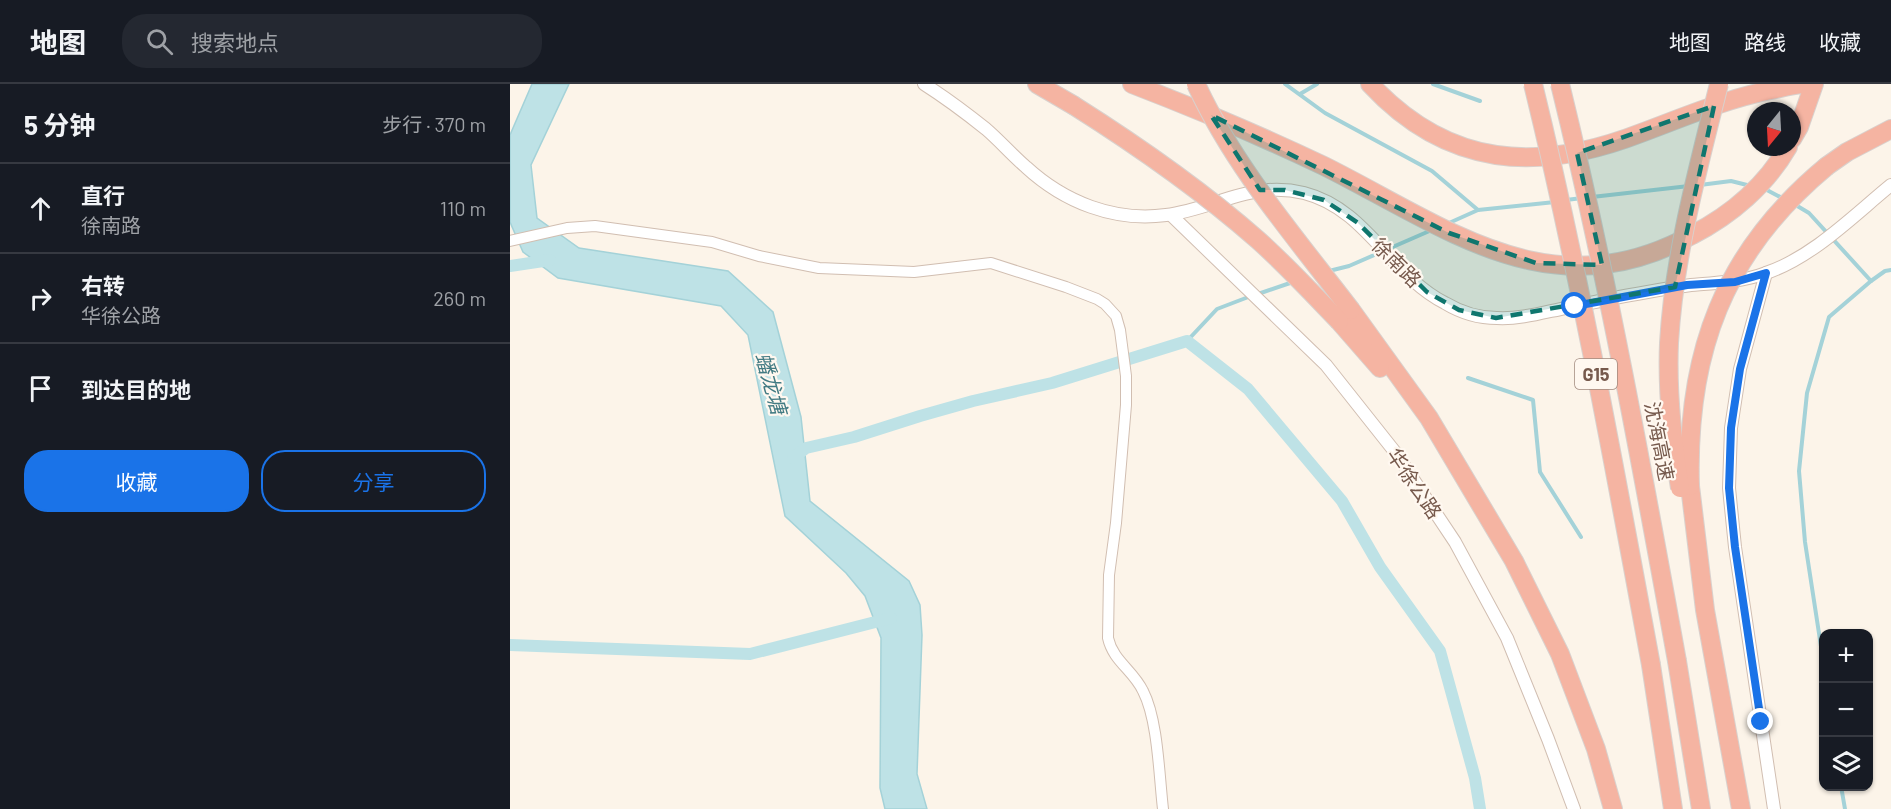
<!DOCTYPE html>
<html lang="zh">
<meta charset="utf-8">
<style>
body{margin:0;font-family:Barlow,"Noto Sans SC",sans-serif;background:#242831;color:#f1f3f6}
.controls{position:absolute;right:18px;bottom:18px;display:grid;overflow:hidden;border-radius:12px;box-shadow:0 2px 4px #0004}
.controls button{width:54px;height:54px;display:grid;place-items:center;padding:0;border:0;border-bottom:2px solid #363941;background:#171b24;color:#f1f3f6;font:30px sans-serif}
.compass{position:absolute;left:1237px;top:18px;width:54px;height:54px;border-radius:50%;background:#171b24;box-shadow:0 2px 4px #0004;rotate:198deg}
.stop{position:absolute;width:18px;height:18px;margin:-14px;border:4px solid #1a73e8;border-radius:50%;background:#fff}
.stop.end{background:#1a73e8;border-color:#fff;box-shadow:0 2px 6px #0008}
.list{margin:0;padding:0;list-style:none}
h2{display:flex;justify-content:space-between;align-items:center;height:78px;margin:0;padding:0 24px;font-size:26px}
h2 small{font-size:20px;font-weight:400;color:#9ea1a6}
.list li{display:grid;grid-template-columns:39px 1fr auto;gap:18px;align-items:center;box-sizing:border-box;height:90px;padding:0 24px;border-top:2px solid #363941}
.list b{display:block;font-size:22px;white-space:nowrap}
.list p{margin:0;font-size:20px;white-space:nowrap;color:#9ea1a6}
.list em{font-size:20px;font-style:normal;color:#9ea1a6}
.actions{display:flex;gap:12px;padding:18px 24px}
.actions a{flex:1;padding:14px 0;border:2px solid #1a73e8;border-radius:24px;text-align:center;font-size:21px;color:#1a73e8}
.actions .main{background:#1a73e8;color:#fff}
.icon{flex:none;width:33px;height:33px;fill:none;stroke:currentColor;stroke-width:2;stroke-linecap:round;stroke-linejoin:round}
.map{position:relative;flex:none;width:1381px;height:725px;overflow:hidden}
header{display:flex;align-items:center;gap:36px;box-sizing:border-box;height:84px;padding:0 30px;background:#171b24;border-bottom:2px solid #363941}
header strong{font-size:28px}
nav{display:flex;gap:33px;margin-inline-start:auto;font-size:21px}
.search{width:420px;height:54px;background:#242831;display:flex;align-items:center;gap:15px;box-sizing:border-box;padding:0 21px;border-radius:24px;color:#9ea1a6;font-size:22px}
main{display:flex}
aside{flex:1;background:#171b24}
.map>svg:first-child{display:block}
.water{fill:#bee2e6;stroke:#a4d2d8;stroke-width:1.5}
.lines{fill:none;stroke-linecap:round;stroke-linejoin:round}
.stream{stroke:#a4d2d8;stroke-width:4}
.canal{stroke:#bee2e6;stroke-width:12}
.minor-casing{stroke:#d1beb1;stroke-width:12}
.tertiary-casing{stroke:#d1beb1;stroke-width:14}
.motorway-casing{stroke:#d9d1cd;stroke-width:20}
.minor{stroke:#fff;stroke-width:10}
.tertiary{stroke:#fff;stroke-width:12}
.motorway{stroke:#f5b4a2;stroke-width:18}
.motorway-bridge-casing{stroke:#d9d1cd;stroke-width:20;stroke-linecap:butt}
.motorway-bridge{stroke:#f5b4a2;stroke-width:18}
.route{stroke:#1a73e8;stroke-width:8}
.marked{fill:#0f766e;fill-opacity:0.2;stroke:#0f766e;stroke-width:4.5;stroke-dasharray:12 8;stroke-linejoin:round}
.labels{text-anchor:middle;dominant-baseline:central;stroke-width:4.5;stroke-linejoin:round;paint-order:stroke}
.shield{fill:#fff8f0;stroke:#a0897e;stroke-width:1.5}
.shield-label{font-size:18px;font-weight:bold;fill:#775a4d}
.street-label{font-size:20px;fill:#775a4d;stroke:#fff8f0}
.water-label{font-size:21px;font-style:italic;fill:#437b83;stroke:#fff8f0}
</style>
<header>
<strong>地图</strong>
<div class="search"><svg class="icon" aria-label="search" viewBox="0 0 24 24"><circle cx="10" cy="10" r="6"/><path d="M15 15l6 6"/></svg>搜索地点</div>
<nav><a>地图</a><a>路线</a><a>收藏</a></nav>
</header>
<main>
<aside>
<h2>5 分钟<small>步行 · 370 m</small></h2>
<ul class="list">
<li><svg class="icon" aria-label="ahead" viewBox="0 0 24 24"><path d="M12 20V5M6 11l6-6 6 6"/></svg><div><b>直行</b><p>徐南路</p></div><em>110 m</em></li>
<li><svg class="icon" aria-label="right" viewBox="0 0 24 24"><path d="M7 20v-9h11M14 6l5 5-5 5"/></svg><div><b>右转</b><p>华徐公路</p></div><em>260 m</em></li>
<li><svg class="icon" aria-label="arrive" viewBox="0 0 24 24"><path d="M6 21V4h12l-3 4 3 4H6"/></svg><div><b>到达目的地</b></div></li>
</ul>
<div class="actions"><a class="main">收藏</a><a>分享</a></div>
</aside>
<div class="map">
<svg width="1381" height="725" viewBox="0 0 1381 725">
<rect width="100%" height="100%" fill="#fcf4e9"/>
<path class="water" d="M22,0H59L21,81L27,134L69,164L218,187L263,228L291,333L300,417L399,497L410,521L412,551L407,690L417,725H375L370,704L371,554L355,512L336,489L275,432L238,251L211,222L48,194L13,168L0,138V51Z"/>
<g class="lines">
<g class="stream">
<path d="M775,0L815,29L922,87L968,126"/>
<path d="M923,0L970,17"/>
<path d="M790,10L807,0"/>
<path d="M1190,101L1221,97L1241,102"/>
<path d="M1255,105L1274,115"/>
<path d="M1082,113L1179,102"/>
<path d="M1056,116L1072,114"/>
<path d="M1284,120L1299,129L1361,197"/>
<path d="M939,139L968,126L1045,118"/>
<path d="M819,187L839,182L924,145"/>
<path d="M748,210L783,198"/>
<path d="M677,257L707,225L741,212"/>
<path d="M958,294L1023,316L1030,388L1071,453"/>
<path d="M1314,582L1295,458L1289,387L1297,309L1319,233L1361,197L1375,187L1381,186"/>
<path d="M1331,702L1335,725"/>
</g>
<g class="canal">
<path d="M0,182L40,176"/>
<path d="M283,374L296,364L344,353L410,332L463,317L542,299L677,257L738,305L832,417L870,483L930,567L965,694L970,725"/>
<path d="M0,561L240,570L381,534"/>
</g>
<g class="minor-casing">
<path id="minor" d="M0,157L57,144L85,142L202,158L249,172L309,184L404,188L481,179L556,203L587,215L595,220L606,232L610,246L616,292V321L606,439L599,491L598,554C603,577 623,586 633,607C648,636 649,691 653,725"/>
</g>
<g class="tertiary-casing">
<g id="tertiary">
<path d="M414,0C436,14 456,29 476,45C490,57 502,71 516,83C554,118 604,138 656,131C705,125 741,96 794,109C857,125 880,191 935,219C950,228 969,234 987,234C1005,235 1023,231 1041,227C1071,221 1102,214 1132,209C1148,206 1165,203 1181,201C1206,199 1232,198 1256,189C1303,173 1343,132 1381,101"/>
<path d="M661,131L816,281L885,368L945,458L997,554L1038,655L1064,725"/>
<path d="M1256,189L1230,285L1221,344L1219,404L1225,463L1264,725"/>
</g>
</g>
<g class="motorway-casing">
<g id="motorway">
<path d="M527,0L563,21"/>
<path d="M622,0C687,25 751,52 814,82C938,144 1040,228 1182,151C1221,131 1256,101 1278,63"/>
<path d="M860,0C938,84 1028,89 1131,49C1174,33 1216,15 1261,6C1271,4 1281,1 1292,0"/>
<path d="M1282,55L1289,43L1304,0"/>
<path d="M1317,82L1337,68L1381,45"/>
<path d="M841,226L919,334L1004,477L1050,570L1086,665L1103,725"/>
<path d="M829,237L870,284"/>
<path d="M1180,402L1195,526L1231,725"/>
<path d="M1167,577L1191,725"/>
<path d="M1141,581L1163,725"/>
</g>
</g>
<use href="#minor" class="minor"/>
<use href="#tertiary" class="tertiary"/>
<use href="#motorway" class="motorway"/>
<g class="motorway-bridge-casing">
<g id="motorway-bridge">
<path d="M686,0C724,83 786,154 841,226"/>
<path d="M1023,0C1070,192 1105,387 1141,581"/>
<path d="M1050,0C1097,191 1132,384 1167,577"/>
<path d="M563,21C628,62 690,105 748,156C776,181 802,209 829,237"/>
<path d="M1180,402C1176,270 1213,168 1317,82"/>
<path d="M1170,404C1162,356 1157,308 1159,259C1164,171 1188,85 1209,0"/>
</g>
</g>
<use href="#motorway-bridge" class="motorway-bridge"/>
</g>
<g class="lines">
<path class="route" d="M1065,222L1177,201L1225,198L1256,189L1230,285L1221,344L1219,404L1225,463L1251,638"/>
</g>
<path class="marked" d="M1204,22L1165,203L986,234L949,226L917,208L848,139L814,116L775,106H750L701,31L939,149L1026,179L1092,181L1067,69Z"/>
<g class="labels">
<rect class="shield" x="1065" y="275" width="42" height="30" rx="4.5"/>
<g class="shield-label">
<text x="1086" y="290">G15</text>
</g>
<g class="street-label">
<text transform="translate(887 178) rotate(45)">徐南路</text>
<text transform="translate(1150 357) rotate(79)">沈海高速</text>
<text transform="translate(905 399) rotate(56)">华徐公路</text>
</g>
<g class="water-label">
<text transform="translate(262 299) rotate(74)">蟠龙塘</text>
</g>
</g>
</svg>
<div class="controls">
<button>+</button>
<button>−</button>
<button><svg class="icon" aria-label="layers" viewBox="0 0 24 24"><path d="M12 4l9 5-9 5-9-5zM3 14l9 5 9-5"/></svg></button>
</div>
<svg class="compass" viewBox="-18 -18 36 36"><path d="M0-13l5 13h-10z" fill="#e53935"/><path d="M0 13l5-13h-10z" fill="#9ea1a6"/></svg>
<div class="stop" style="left:1065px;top:222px"></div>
<div class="stop end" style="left:1251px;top:638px"></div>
</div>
</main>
